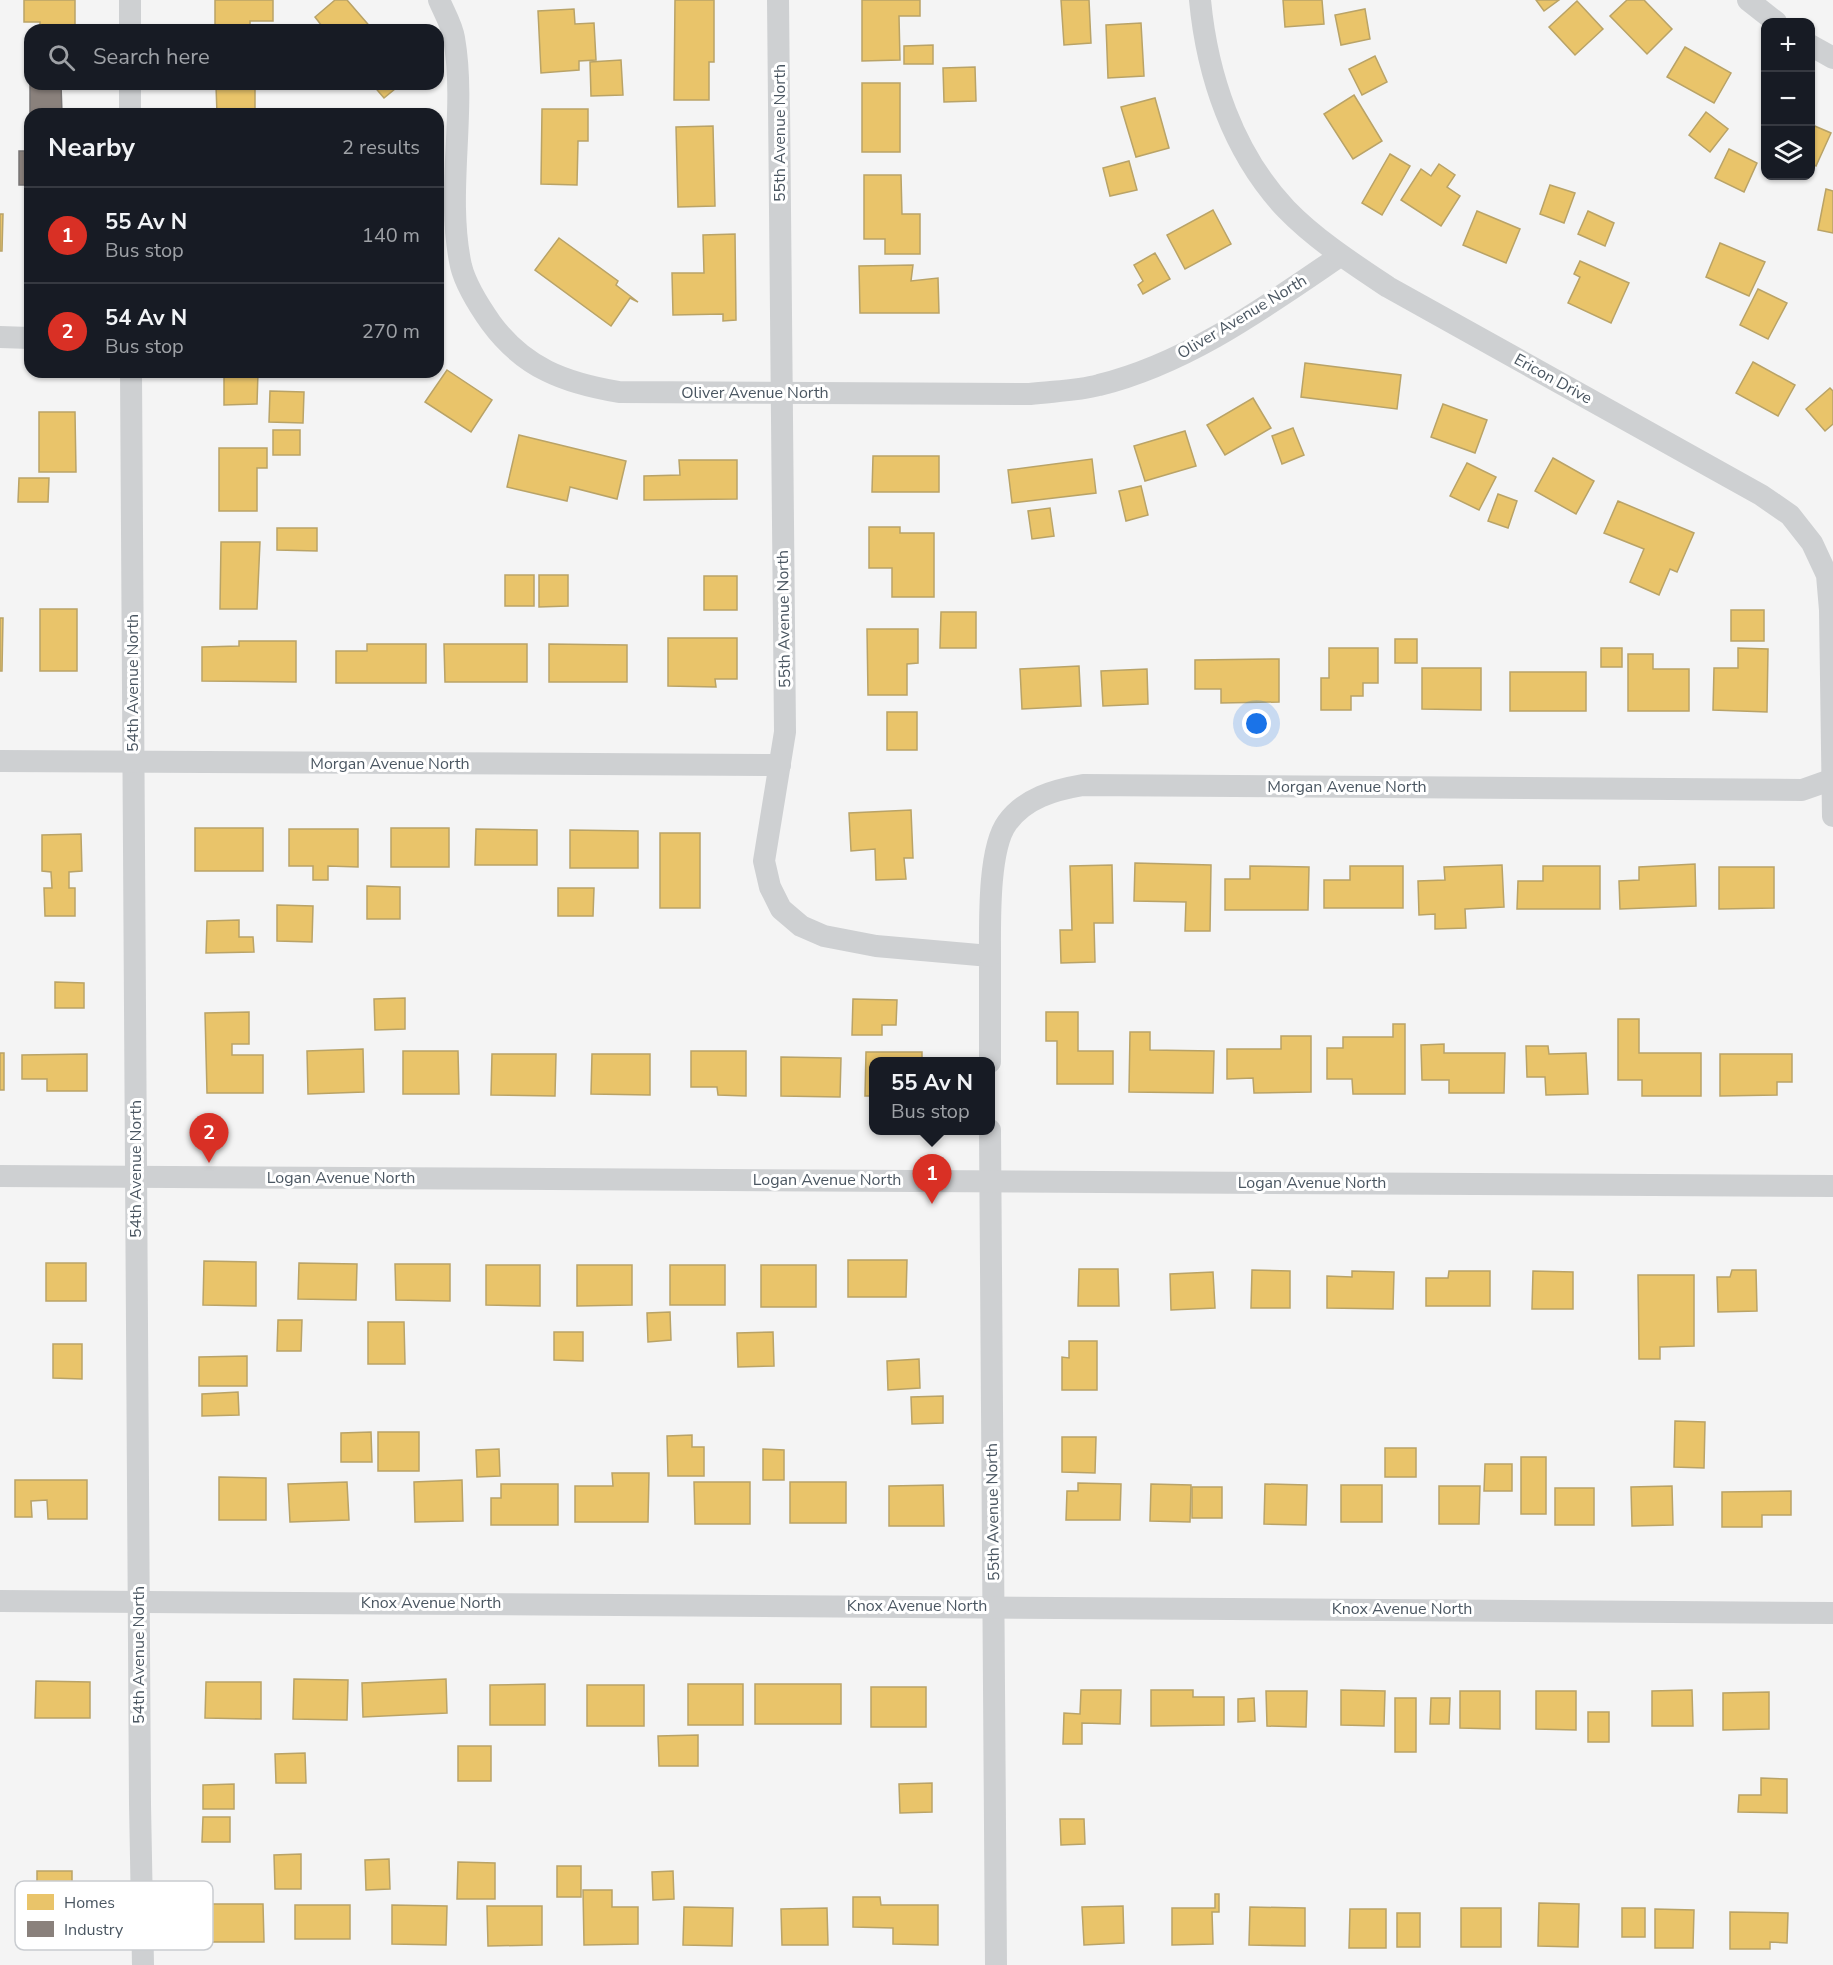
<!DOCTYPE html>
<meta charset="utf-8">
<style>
body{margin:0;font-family:"Nunito Sans",sans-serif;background:#242831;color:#f1f3f6}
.controls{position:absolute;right:18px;top:18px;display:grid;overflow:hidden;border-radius:12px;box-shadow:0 2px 4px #0004}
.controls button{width:54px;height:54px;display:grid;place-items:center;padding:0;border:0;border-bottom:2px solid #363941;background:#171b24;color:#f1f3f6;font:30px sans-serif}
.you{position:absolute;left:1257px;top:724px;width:21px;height:21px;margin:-15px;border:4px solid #fff;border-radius:50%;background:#1a73e8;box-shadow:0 0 0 9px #1a73e833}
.badge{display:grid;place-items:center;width:39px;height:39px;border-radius:50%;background:#d93025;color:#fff;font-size:20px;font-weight:700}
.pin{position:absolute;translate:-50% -50px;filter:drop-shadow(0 2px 3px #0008)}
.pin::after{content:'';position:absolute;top:32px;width:21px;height:18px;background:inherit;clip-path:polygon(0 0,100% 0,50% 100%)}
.popup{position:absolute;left:869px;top:1057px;width:126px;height:78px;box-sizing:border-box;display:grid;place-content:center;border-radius:12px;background:#171b24;filter:drop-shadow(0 2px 4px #0005);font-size:20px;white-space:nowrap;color:#9ea1a6}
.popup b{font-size:22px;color:#f1f3f6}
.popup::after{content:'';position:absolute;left:50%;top:100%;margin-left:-12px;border:12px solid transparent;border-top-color:#171b24}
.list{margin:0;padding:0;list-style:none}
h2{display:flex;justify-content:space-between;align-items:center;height:78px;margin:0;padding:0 24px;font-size:26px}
h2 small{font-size:20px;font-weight:400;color:#9ea1a6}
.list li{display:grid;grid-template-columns:39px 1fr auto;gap:18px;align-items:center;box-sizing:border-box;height:96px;padding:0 24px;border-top:2px solid #363941}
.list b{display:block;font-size:22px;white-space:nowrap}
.list p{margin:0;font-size:20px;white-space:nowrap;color:#9ea1a6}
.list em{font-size:20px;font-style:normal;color:#9ea1a6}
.icon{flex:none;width:33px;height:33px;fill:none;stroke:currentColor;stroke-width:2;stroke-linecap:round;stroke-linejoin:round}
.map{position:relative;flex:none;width:1833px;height:1965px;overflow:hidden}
.search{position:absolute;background:#171b24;box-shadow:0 2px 4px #0004;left:24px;top:24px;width:420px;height:66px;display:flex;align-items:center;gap:15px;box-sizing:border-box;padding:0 21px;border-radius:18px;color:#9ea1a6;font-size:22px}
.panel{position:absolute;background:#171b24;box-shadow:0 2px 4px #0004;left:24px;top:108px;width:420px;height:270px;border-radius:18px}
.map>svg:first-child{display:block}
.homes{fill:#e9c46a;stroke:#b9a367;stroke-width:1.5}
.industry{fill:#8a817c;stroke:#777474;stroke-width:1.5}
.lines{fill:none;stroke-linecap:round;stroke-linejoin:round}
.street{stroke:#ced0d2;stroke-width:22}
.labels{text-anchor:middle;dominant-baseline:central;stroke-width:6;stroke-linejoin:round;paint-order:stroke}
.street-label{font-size:16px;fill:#4a5661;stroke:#fff}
.key{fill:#fff;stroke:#c9ccd0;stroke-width:1.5}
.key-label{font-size:16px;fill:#4a5661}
</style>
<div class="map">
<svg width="1833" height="1965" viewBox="0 0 1833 1965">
<rect width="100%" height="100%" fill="#f4f4f4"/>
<g class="homes">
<path d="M24,0H75V30H40V22H24Z"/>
<path d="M215,0H273V21H250V30H215Z"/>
<path d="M335,0H347L373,30H325L315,17Z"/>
<path d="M675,0H714V62H709V100H674Z"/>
<path d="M862,0H920V16H899L900,60L862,61Z"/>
<path d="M1061,0H1089L1091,43L1064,45Z"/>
<path d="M1283,0H1322L1324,24L1285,27Z"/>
<path d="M1536,0H1559L1544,11Z"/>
<path d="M1627,0H1644L1672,29L1647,54L1610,16Z"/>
<path d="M1577,1L1603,29L1575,55L1549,27Z"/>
<path d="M574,9L575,24L594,23L596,60L579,61V70L541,73L538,11Z"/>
<path d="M1365,9L1370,39L1341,45L1335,15Z"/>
<path d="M1141,23L1144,76L1108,78L1106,25Z"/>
<path d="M933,45V64H904V46Z"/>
<path d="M1685,47L1731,73L1714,103L1667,77Z"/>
<path d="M1375,56L1387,82L1362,95L1349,69Z"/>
<path d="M621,60L623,95L591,96L590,62Z"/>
<path d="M975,67L976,101L944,102L943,68Z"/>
<rect x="862" y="83" width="38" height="69"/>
<path d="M372,84H401L384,98Z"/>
<path d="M255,85V114H217L216,86Z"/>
<path d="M1354,95L1382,141L1353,159L1324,114Z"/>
<path d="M1155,98L1169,148L1136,157L1121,107Z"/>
<path d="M542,109H588V141H578L577,185L541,184Z"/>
<path d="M1706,112L1728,129L1710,152L1689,135Z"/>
<path d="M1810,124L1831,133L1816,166L1810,163Z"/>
<path d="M713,126L715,206L678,207L676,127Z"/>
<path d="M1729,149L1757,163L1744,192L1715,178Z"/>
<path d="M1390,154L1410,166L1382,215L1362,203Z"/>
<path d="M1129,161L1137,190L1110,196L1103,168Z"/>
<path d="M1439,164L1455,175L1447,187L1460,196L1441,226L1401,200L1421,169L1431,176Z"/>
<path d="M864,175H901L902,214H920V254H885V239H864Z"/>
<path d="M1550,185L1575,193L1564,223L1540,214Z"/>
<path d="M1826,189L1833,191V233L1818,230Z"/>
<path d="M1213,210L1231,244L1185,269L1167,235Z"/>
<path d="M1477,211L1520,229L1506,263L1463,245Z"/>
<path d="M1588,211L1614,223L1605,246L1578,234Z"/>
<path d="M0,214H3L2,251H0Z"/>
<path d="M735,234L736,320L723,321V314L673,315L672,273H704L703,235Z"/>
<path d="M559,238L618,281L616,285L638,302L630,298L611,326L535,270Z"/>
<path d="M1720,243L1765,262L1749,296L1706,277Z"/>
<path d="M1155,253L1170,279L1143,294L1138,285L1143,281L1134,265Z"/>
<path d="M1580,261L1629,283L1611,323L1568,303L1580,277L1574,274Z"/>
<path d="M913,265L911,281L938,278L939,313H860L859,266Z"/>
<path d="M1758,289L1787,303L1768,339L1740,325Z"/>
<path d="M1753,362L1795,385L1778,416L1736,393Z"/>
<path d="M1305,363L1401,375L1397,409L1301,397Z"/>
<path d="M447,370L492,400L471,432L425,402Z"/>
<path d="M224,372H258L257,404L224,405Z"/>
<path d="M1830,388L1833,391V424L1825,431L1806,409Z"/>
<path d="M270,391L304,392L303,423L269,422Z"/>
<path d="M1253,398L1271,428L1225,455L1207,425Z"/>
<path d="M1443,404L1487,420L1475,453L1431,437Z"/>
<path d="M39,412H75L76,472H39Z"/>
<path d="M1293,428L1304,455L1282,464L1272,436Z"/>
<rect x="273" y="430" width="27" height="25"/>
<path d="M1185,431L1196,466L1145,481L1134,446Z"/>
<path d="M519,435L626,461L617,499L570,487L567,501L507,487Z"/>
<path d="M219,448H267V468H257V511H219Z"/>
<path d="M873,456H939V492H872Z"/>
<path d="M1553,458L1594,481L1576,514L1535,491Z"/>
<path d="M1092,459L1096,493L1012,503L1008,470Z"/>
<path d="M679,460H737V499L644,500V476L680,475Z"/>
<path d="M1467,463L1496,477L1479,510L1450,496Z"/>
<path d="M19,478H49L48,502H18Z"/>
<path d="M1141,486L1148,515L1126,521L1119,491Z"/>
<path d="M1498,494L1517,501L1508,528L1488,521Z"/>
<path d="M1618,501L1694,533L1677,572L1670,569L1659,595L1630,582L1644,549L1604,533Z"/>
<path d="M1050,508L1054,536L1032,539L1028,511Z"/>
<path d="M869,527H900V533H934V597H892V568H869Z"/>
<path d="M277,528H317V551L277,550Z"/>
<path d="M221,542H260L257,609H220Z"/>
<rect x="505" y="575" width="29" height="31"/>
<path d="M539,575H568V606L539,607Z"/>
<rect x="704" y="576" width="33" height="34"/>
<rect x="40" y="609" width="37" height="62"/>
<rect x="1731" y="610" width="33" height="31"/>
<path d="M941,612H976V648H940Z"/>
<path d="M0,618H3L2,671H0Z"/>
<path d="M867,629H918V663L907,664V695H868Z"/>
<path d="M668,638H737V679H715L716,687L668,686Z"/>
<rect x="1395" y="639" width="22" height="24"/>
<path d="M239,641H296V682L202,681V647L239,646Z"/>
<path d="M367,644H426V683H336V651H367Z"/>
<path d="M444,644H527V682H445Z"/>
<path d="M549,644L627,645V682H549Z"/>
<path d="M1329,648H1378V683H1363V696H1351V710H1321V678H1329Z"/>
<rect x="1601" y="648" width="21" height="19"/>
<path d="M1738,648L1768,649L1767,712L1713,710L1714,668H1738Z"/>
<path d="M1628,654H1653V669H1689V711H1628Z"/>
<path d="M1279,659V702L1221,703V689H1195V660Z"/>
<path d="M1079,666L1081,706L1022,709L1020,669Z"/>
<path d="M1422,668H1481V710L1422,709Z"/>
<path d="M1147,669L1148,704L1103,706L1101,671Z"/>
<rect x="1510" y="672" width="76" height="39"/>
<rect x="887" y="712" width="30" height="38"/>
<path d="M911,810L913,858H904L906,879L876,880L875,849L851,851L849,813Z"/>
<rect x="195" y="828" width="68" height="43"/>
<rect x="391" y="828" width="58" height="39"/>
<path d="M289,829H358V867L328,866V880H313V866H289Z"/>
<path d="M476,829L537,830V865H475Z"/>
<path d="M570,830L638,831V868H570Z"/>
<rect x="660" y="833" width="40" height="75"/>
<path d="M81,834L82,871L69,872V888H75V916H45L44,888H52L51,872L42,871V835Z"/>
<path d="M1135,863L1211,865L1210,931H1185L1186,902L1134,901Z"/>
<path d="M1695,864L1696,906L1620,909L1619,881L1639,880V867Z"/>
<path d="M1112,865L1113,923H1094L1095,962L1061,963L1060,930H1072L1070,866Z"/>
<path d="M1502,865L1504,907L1465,909L1466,928L1435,929V914L1419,915L1418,881L1445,880L1444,867Z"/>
<path d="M1250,866L1309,867L1308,910H1225V879H1250Z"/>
<path d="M1350,866H1403V908H1324V880H1350Z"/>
<path d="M1543,866H1600V909H1517L1518,881H1543Z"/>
<path d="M1719,867H1774V908L1719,909Z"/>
<path d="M367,886L400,887V919H367Z"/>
<path d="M558,888H594L593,916H558Z"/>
<path d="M277,905L313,906L312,942L277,941Z"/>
<path d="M239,920V937H253L254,952L206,953L207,921Z"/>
<path d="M55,982L84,983V1008H55Z"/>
<path d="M405,998V1029L375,1030L374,999Z"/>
<path d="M853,999L897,1000L896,1025H882V1035H852Z"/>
<path d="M249,1012V1044H232V1055H263V1093H207L205,1013Z"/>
<path d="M1046,1012H1078V1051H1113V1084H1057V1041H1046Z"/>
<path d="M1618,1019H1639V1053H1701V1096H1642V1080H1618Z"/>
<path d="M1393,1024H1405V1094H1353L1352,1079H1327V1048H1343V1037H1393Z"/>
<path d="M1130,1032H1150V1050L1214,1051L1213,1093L1129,1092Z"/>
<path d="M1281,1036H1311V1092L1254,1093L1253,1078L1227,1079V1049H1281Z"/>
<path d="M1444,1044V1053H1505L1504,1093H1449V1080H1422L1421,1045Z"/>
<path d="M1526,1046H1548L1549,1054L1586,1053L1588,1094L1546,1095L1545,1077H1527Z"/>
<path d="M363,1049L364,1092L308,1094L307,1051Z"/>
<path d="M403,1051H458L459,1094H403Z"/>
<path d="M691,1051H746V1096L718,1095L717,1087H691Z"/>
<path d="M866,1052H922V1062H874V1096H865Z"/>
<rect x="0" y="1053" width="4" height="37"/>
<path d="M87,1054V1091H47V1079H22V1055Z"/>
<path d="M492,1054H556L555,1096L491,1095Z"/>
<path d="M592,1054H650V1095L591,1094Z"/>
<path d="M1720,1054H1792V1082H1777V1095L1720,1096Z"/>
<path d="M781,1057L841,1058L840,1097L781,1096Z"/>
<path d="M848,1260H907L906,1297H848Z"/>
<path d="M204,1261L256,1262V1306L203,1305Z"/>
<rect x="46" y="1263" width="40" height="38"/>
<path d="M299,1263L357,1264L356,1300L298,1299Z"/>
<path d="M395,1264H450V1301L396,1300Z"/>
<path d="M486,1265H540V1306L486,1305Z"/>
<path d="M577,1265H632V1305L577,1306Z"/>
<rect x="670" y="1265" width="55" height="40"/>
<rect x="761" y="1265" width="55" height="42"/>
<path d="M1079,1269H1118L1119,1306H1078Z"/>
<path d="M1252,1270L1290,1271V1308H1251Z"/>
<path d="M1732,1270H1756L1757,1311L1718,1312L1717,1277H1730Z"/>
<path d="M1352,1271L1394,1272L1393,1309L1327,1308V1276L1352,1277Z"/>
<path d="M1449,1271H1490V1306H1426V1278H1448Z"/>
<path d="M1533,1271L1573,1272V1309H1532Z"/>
<path d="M1213,1272L1215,1308L1171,1310L1170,1274Z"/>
<path d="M1638,1275H1694V1346L1660,1347V1359H1639Z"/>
<path d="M670,1312L671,1340L648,1342L647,1313Z"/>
<path d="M278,1320H302L301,1351H277Z"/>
<path d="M368,1322H404L405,1364H368Z"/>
<path d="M554,1332H583V1361L554,1360Z"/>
<path d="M773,1332L774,1366L738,1367L737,1333Z"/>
<path d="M1069,1341H1097V1390H1062V1357L1069,1358Z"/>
<path d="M53,1344H82V1379L53,1378Z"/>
<path d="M247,1356V1386H199V1357Z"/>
<path d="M919,1359L920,1388L888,1390L887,1361Z"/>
<path d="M238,1392L239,1415L202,1416V1394Z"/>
<path d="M943,1396V1423L912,1424L911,1397Z"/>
<path d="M1675,1421L1705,1422L1704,1468L1674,1467Z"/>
<path d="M371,1432L372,1462H341V1433Z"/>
<rect x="378" y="1432" width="41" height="39"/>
<path d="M692,1435V1447H704V1476H668L667,1436Z"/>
<path d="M1062,1437H1096L1095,1473L1062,1472Z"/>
<rect x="1385" y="1448" width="31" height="29"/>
<path d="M499,1449L500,1476L477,1477L476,1450Z"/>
<path d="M763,1449L784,1450V1480H763Z"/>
<rect x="1521" y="1457" width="25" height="57"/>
<path d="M1485,1464H1512V1491H1484Z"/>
<path d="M612,1473H649L648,1522H575V1486H613Z"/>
<path d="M219,1477L266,1478V1520H219Z"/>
<path d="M15,1480H87V1519H48L47,1500L31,1501L32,1517H15Z"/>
<path d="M462,1480L463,1521L415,1522L414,1482Z"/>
<path d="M347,1482L349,1520L290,1522L288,1484Z"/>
<path d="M694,1482H750V1524H695Z"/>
<rect x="790" y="1482" width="56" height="41"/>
<path d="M1078,1483L1121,1484L1120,1520H1066L1067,1491H1078Z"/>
<path d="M501,1484H558V1525H491V1498H501Z"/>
<path d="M1151,1484L1191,1485L1190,1522L1150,1521Z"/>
<path d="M1265,1484L1307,1485L1306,1525L1264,1524Z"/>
<path d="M943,1485L944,1526H889V1486Z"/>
<rect x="1341" y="1485" width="41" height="37"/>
<path d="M1439,1486H1480L1479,1524H1439Z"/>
<path d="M1672,1486L1673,1525L1632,1526L1631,1487Z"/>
<rect x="1192" y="1487" width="30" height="31"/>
<rect x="1555" y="1488" width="39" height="37"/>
<path d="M1791,1491V1515H1762V1527H1722V1492Z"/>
<path d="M294,1679L348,1680L347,1720L293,1719Z"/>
<path d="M446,1679L447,1713L363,1717L362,1683Z"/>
<path d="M36,1681L90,1682V1718H35Z"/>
<path d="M206,1682H261V1719L205,1718Z"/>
<path d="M545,1684V1725H490V1685Z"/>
<rect x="688" y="1684" width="55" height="41"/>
<rect x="755" y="1684" width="86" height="40"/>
<rect x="587" y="1685" width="57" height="41"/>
<rect x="871" y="1687" width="55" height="40"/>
<path d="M1081,1690H1121L1120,1724L1082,1723V1744H1063L1064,1713L1080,1714Z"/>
<path d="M1151,1690H1193V1697H1224V1725L1151,1726Z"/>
<path d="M1341,1690L1385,1691L1384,1726L1341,1725Z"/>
<path d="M1692,1690L1693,1726H1652V1691Z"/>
<path d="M1266,1691H1307L1306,1727L1267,1726Z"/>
<path d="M1460,1691H1500V1729L1460,1728Z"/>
<path d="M1536,1691H1576V1730L1536,1729Z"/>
<path d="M1769,1692V1729L1723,1730V1693Z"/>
<path d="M1254,1698L1255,1721L1238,1722V1699Z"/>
<rect x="1395" y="1698" width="21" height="54"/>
<path d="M1431,1698H1450L1449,1724H1430Z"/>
<rect x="1588" y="1712" width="21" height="30"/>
<path d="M698,1735V1766H659L658,1736Z"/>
<rect x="458" y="1746" width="33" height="35"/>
<path d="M305,1753L306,1783H276L275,1754Z"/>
<path d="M1761,1778L1787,1779V1813L1738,1812L1739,1795H1761Z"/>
<path d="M932,1783V1812L900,1813L899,1784Z"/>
<path d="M234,1784V1809H203V1785Z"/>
<path d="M203,1817H230V1842H202Z"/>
<path d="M1060,1819H1084L1085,1844L1061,1845Z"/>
<path d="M301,1854V1889H275L274,1855Z"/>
<path d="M389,1859L390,1889L366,1890L365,1860Z"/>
<path d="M458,1862L495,1863V1899H457Z"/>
<rect x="557" y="1866" width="24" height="31"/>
<path d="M37,1871H72V1902H93V1942H37Z"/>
<path d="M673,1871L674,1899L653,1900L652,1872Z"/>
<path d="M583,1890H612V1907H638V1944L584,1945Z"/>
<path d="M1215,1894H1219V1912H1212L1213,1944L1172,1945V1908H1215Z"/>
<path d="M853,1897H880L881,1905H938V1945L893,1944V1928L853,1927Z"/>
<path d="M1539,1903L1579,1904L1578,1947L1538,1946Z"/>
<path d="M207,1904H263L264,1942H207Z"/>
<rect x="295" y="1905" width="55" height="34"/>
<path d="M392,1905L447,1906L446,1945L392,1944Z"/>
<path d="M487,1906H542V1945L488,1946Z"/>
<path d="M1123,1906L1124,1943L1084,1945L1082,1907Z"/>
<path d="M684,1907L733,1908L732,1946L683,1945Z"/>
<path d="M1250,1907L1305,1908V1946L1249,1945Z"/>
<path d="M827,1908L828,1945H782L781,1909Z"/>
<rect x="1461" y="1908" width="40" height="39"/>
<rect x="1622" y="1908" width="23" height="29"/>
<path d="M1350,1909H1386V1948H1349Z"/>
<path d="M1655,1909L1694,1910L1693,1948H1655Z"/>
<path d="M1730,1912L1788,1913L1787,1943L1770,1942V1949H1730Z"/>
<rect x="1397" y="1913" width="23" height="34"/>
</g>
<g class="industry">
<path d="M30,81V84H61L62,114H30Z"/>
<rect x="19" y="151" width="11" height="34"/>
</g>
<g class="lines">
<g class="street">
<path d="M130,0V30"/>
<path d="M439,0C444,12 452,25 454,38C467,113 445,192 461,266C466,286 479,306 491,323C524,368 565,383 619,392L1030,394C1053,391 1077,391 1099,385C1188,363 1265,307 1340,256"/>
<path d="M778,0L785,732L764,861L770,887L781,909L801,926L824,936L876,946L990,956V1062"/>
<path d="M1200,0C1207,75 1233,153 1286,209C1315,239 1352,263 1388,287L1761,495L1790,515L1812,543L1827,575L1830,610L1833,816"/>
<path d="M1748,0L1776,22"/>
<path d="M1810,45L1833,58"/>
<path d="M130,84V114"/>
<path d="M0,337L30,338"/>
<path d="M131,372L140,1804L143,1965"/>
<path d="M0,761L780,765"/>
<path d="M990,956C990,923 988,849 1007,823C1025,798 1054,790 1083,785L1802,790L1833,779"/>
<path d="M990,1130L996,1965"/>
<path d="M0,1176L1833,1186"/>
<path d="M0,1601L1833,1613"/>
</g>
</g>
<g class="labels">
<g class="street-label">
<text transform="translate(780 133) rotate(-90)">55th Avenue North</text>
<text transform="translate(1242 317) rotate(-31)">Oliver Avenue North</text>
<text transform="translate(1553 379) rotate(29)">Ericon Drive</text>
<text x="755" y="393">Oliver Avenue North</text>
<text transform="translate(784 619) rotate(-91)">55th Avenue North</text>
<text transform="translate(133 683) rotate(-90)">54th Avenue North</text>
<text x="390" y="764">Morgan Avenue North</text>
<text x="1347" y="787">Morgan Avenue North</text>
<text transform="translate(136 1169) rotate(-90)">54th Avenue North</text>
<text x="341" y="1178">Logan Avenue North</text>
<text x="827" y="1180">Logan Avenue North</text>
<text x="1312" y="1183">Logan Avenue North</text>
<text transform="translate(993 1512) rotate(-91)">55th Avenue North</text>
<text x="431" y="1603">Knox Avenue North</text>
<text x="917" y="1606">Knox Avenue North</text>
<text x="1402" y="1609">Knox Avenue North</text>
<text transform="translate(139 1655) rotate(-90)">54th Avenue North</text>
</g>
</g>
<rect x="15" y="1881" width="198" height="69" rx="9" class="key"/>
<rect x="27" y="1894" width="27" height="16" fill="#e9c46a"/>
<rect x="27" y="1921" width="27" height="16" fill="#8a817c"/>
<g class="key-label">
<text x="64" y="1908">Homes</text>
<text x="64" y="1935">Industry</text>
</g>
</svg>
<div class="controls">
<button>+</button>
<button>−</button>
<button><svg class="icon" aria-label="layers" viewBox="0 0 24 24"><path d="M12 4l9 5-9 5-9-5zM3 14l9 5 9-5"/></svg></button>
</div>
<div class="you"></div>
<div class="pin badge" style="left:932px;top:1204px">1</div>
<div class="popup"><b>55 Av N</b>Bus stop</div>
<div class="pin badge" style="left:209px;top:1163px">2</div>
<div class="search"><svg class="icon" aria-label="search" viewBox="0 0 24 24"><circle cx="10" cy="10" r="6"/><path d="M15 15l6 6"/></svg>Search here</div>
<section class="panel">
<h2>Nearby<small>2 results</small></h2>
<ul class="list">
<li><span class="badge">1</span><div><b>55 Av N</b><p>Bus stop</p></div><em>140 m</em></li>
<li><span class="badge">2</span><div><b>54 Av N</b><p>Bus stop</p></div><em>270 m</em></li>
</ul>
</section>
</div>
